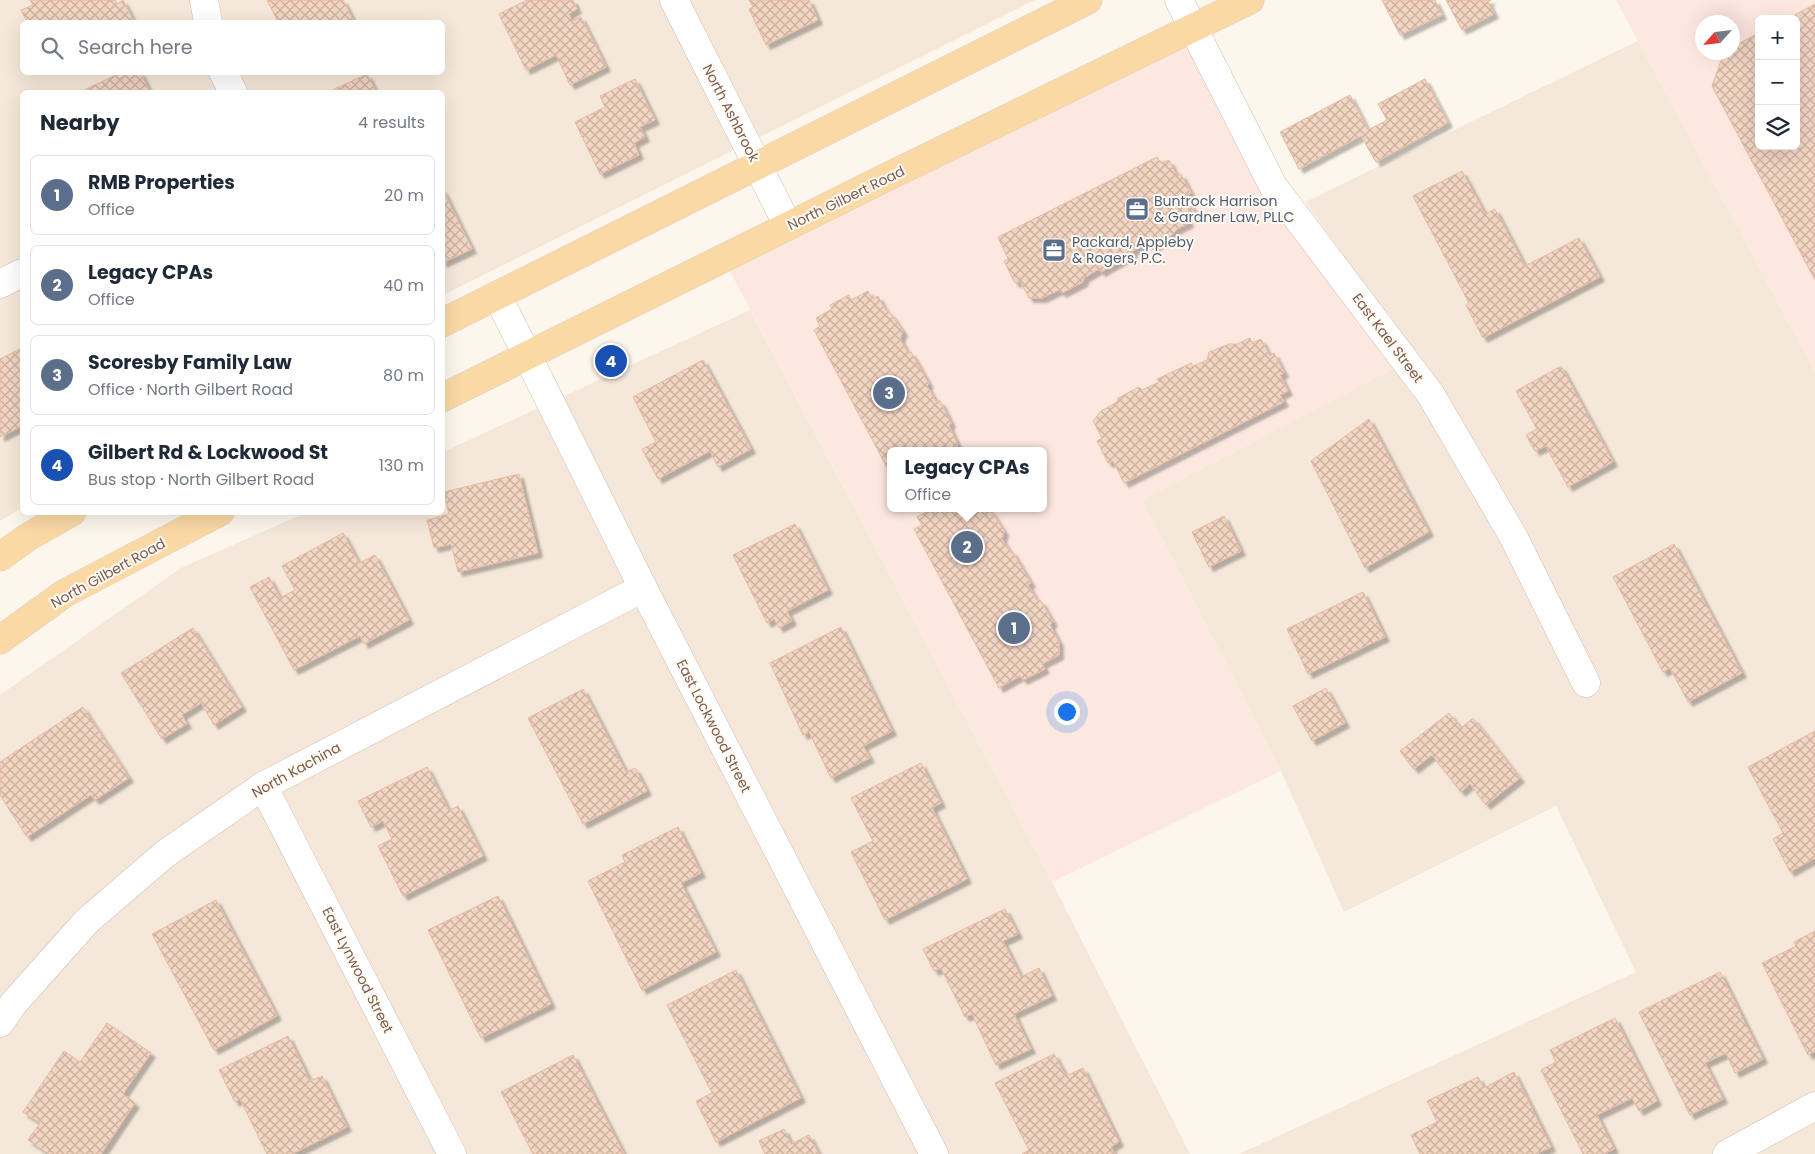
<!DOCTYPE html>
<meta charset="utf-8">
<style>
body{margin:0;font-family:Poppins,sans-serif;background:#f2f2f3;color:#1f2937}
.controls{position:absolute;right:15px;top:15px;display:grid;overflow:hidden;border-radius:8px;box-shadow:0 5px 20px #0002}
.controls button{width:45px;height:45px;display:grid;place-items:center;padding:0;border:0;border-bottom:1px solid #e0e1e3;background:#fff;color:#1f2937;font:25px sans-serif}
.compass{position:absolute;left:1695px;top:15px;width:45px;height:45px;border-radius:50%;background:#fff;box-shadow:0 5px 20px #0002;rotate:243deg}
.you{position:absolute;left:1066px;top:711px;width:18px;height:18px;margin:-12px;border:4px solid #fff;border-radius:50%;background:#1a73e8;box-shadow:0 0 0 8px #1a73e833}
.badge{display:grid;place-items:center;width:32px;height:32px;border-radius:50%;background:#7c3aed;color:#fff;font-size:16px;font-weight:700}
.pin{position:absolute;translate:-50% -50%;border:2px solid #fff;box-shadow:0 1px 5px #0006}
.popup{position:absolute;left:887px;top:447px;width:160px;height:65px;box-sizing:border-box;display:grid;place-content:center;border-radius:8px;background:#fff;filter:drop-shadow(0 1px 4px #0005);font-size:16px;white-space:nowrap;color:#747a83}
.popup b{font-size:19px;color:#1f2937}
.popup::after{content:'';position:absolute;left:50%;top:100%;margin-left:-10px;border:10px solid transparent;border-top-color:#fff}
.list{margin:0;padding:0;list-style:none}
h2{display:flex;justify-content:space-between;align-items:center;height:65px;margin:0;padding:0 20px;font-size:21px}
h2 small{font-size:16px;font-weight:400;color:#747a83}
.list li{display:grid;grid-template-columns:32px 1fr auto;gap:15px;align-items:center;box-sizing:border-box;height:80px;margin:0 10px 10px;padding:0 10px;border:1px solid #e0e1e3;border-radius:8px}
.list b{display:block;font-size:19px;white-space:nowrap}
.list p{margin:0;font-size:16px;white-space:nowrap;color:#747a83}
.list em{font-size:16px;font-style:normal;color:#747a83}
.icon{flex:none;width:28px;height:28px;fill:none;stroke:currentColor;stroke-width:2;stroke-linecap:round;stroke-linejoin:round}
.map{position:relative;flex:none;width:1815px;height:1154px;overflow:hidden}
.search{position:absolute;background:#fff;box-shadow:0 5px 20px #0002;left:20px;top:20px;width:425px;height:55px;display:flex;align-items:center;gap:12px;box-sizing:border-box;padding:0 18px;border-radius:8px;color:#747a83;font-size:19px}
.panel{position:absolute;background:#fff;box-shadow:0 5px 20px #0002;left:20px;top:90px;width:425px;height:425px;border-radius:8px}
.map>svg:first-child{display:block}
.residential{fill:#f5e8da;fill-rule:evenodd}
.commercial{fill:#fde8e0;fill-rule:evenodd}
.building{fill:url(#building-cross-hatch);stroke:#e6bba3;filter:url(#shadow)}
.lines{fill:none;stroke-linecap:round;stroke-linejoin:round}
.street-casing{stroke:#d1beb0;stroke-width:29}
.primary-casing{stroke:#dad1cd;stroke-width:29}
.street{stroke:#fff;stroke-width:28}
.primary{stroke:#fbd9a5;stroke-width:28}
.labels{text-anchor:middle;dominant-baseline:central;stroke-width:4;stroke-linejoin:round;paint-order:stroke}
.street-label{font-size:14px;fill:#7a5c4d;stroke:#fffaf3}
.service-label{font-size:14px;fill:#4e5e75;stroke:#fffaf3;text-anchor:start}
</style>
<div class="map">
<svg width="1815" height="1154" viewBox="0 0 1815 1154">
<defs>
<pattern id="building-cross-hatch" width="8" height="8" patternUnits="userSpaceOnUse" patternTransform="scale(1.25)"><rect width="8" height="8" fill="#f3d5c3"/><path d="M0 0l8 8M0 8l8-8" fill="none" stroke="#cab0a1"/></pattern>
<filter id="shadow"><feDropShadow dx="4.5" dy="4.5" stdDeviation="1" flood-color="#0004"/></filter>
</defs>
<rect width="100%" height="100%" fill="#fdf6ec"/>
<g class="residential">
<path d="M0,0H1035L443,295L442,92H22V508L0,521ZM22,22H442V72H22Z"/>
<path d="M1638,41L1815,372V1154H1239L1636,972L1556,806L1344,912L1281,771L1142,500L1406,362L1418,358L1305,202Z"/>
<path d="M750,310L1052,882L1190,1154H0V695L181,568L305,513L442,512L443,452Z"/>
</g>
<g class="commercial">
<path d="M1616,0H1815V372L1638,41ZM1759,19H1796V146H1759ZM1702,22H1732V52H1702Z"/>
<path d="M1193,28L1273,186L1406,362L1142,500L1281,771L1052,882L723,258ZM891,451H1043V508H891Z"/>
</g>
<g class="building">
<path d="M30,0H115L117,4L123,0L134,22H43L42,20L37,22H27L21,10L33,5Z"/>
<path d="M267,0H343L354,22H278Z"/>
<path d="M527,0H573L577,9L569,14L572,21L581,17L606,67L570,85L556,55L526,70L499,14Z"/>
<path d="M749,0H809L818,20L766,45L749,9L753,7Z"/>
<path d="M1382,0H1435L1442,15L1400,35Z"/>
<path d="M1446,0H1491L1488,2L1494,14L1462,30Z"/>
<path d="M1815,4V280L1712,86L1724,52H1732V47L1759,33V146H1796V19H1787Z"/>
<path d="M122,72H140L149,90L146,92H80Z"/>
<path d="M367,74L376,92H328Z"/>
<path d="M635,79L655,120L640,127L645,137L634,143L639,155L600,174L575,122L605,107L600,96Z"/>
<path d="M1425,79L1448,123L1376,162L1361,136L1299,169L1280,132L1350,95L1368,130L1387,120L1378,104Z"/>
<path d="M1157,157L1161,163L1169,160L1177,176L1181,174L1191,193L1186,196L1195,213L1187,217L1189,223L1177,229L1172,235L1154,247L1146,243L1132,251L1133,254L1101,272L1099,269L1084,278L1083,282L1062,293L1059,290L1042,298H1029L1020,281L1015,283L1004,261L1008,259L998,237Z"/>
<path d="M1462,171L1485,214L1495,209L1525,266L1579,238L1600,277L1483,338L1466,305L1469,303L1413,196Z"/>
<path d="M442,188L472,249L442,263Z"/>
<path d="M868,291L872,299L878,296L885,309L891,314L903,331L900,339L908,353L911,352L929,384L927,386L936,401H940L951,423L949,426L957,443L958,451H891V475L814,330L820,326L816,318L832,309L830,305L849,295L851,300Z"/>
<path d="M1250,338L1252,343L1261,339L1270,356L1274,353L1284,373L1280,375L1288,391L1280,395L1284,402L1124,483L1113,461L1108,463L1097,441L1102,438L1093,421L1101,411L1117,402L1118,398L1139,387L1142,390L1159,382L1157,379L1191,363L1193,366L1207,360L1209,352L1229,344H1237Z"/>
<path d="M22,348V426L0,437V359Z"/>
<path d="M703,360L751,449L718,467L710,451L658,479L642,449L656,442L633,397Z"/>
<path d="M1561,366L1613,462L1568,487L1546,446L1535,451L1526,435L1537,429L1516,391Z"/>
<path d="M1369,419L1429,532L1365,568L1311,461Z"/>
<path d="M519,474L538,553L458,572L451,544L434,548L427,520L449,514L444,492Z"/>
<path d="M987,508L992,512L1004,531L1002,539L1010,552L1012,551L1031,583L1028,585L1037,600L1041,601L1053,622L1050,625L1059,642V655L1042,664L1045,669L1023,680L1020,676L999,688L914,529L922,525L917,517L933,508Z"/>
<path d="M1224,516L1241,551L1209,567L1192,532Z"/>
<path d="M795,524L828,590L787,611L792,621L779,628L774,619L767,623L733,555Z"/>
<path d="M343,533L359,563L375,555L409,620L364,644L360,636L294,670L250,587L269,577L280,598L295,590L282,566Z"/>
<path d="M1674,544L1742,673L1688,702L1670,668L1663,672L1613,577Z"/>
<path d="M1363,592L1385,637L1308,674L1287,629Z"/>
<path d="M841,627L892,731L863,746L870,758L831,778L809,732L803,735L770,663Z"/>
<path d="M193,628L242,707L214,725L201,703L182,715L187,724L162,739L121,673Z"/>
<path d="M1326,688L1345,723L1312,741L1293,706Z"/>
<path d="M583,689L626,772L635,768L647,791L583,824L528,718Z"/>
<path d="M83,707L129,778L95,800L91,795L27,837L0,795V762Z"/>
<path d="M1449,713L1461,728L1473,718L1520,778L1486,805L1470,784L1461,792L1432,755L1414,769L1400,751Z"/>
<path d="M1815,731V858L1790,872L1773,839L1783,833L1748,767Z"/>
<path d="M921,763L941,803L932,808L967,879L885,920L851,852L873,841L851,798Z"/>
<path d="M427,767L449,811L458,806L483,856L403,896L378,846L392,839L383,821L371,827L358,801Z"/>
<path d="M678,827L701,873L681,883L716,952L642,990L588,881L625,862L622,855Z"/>
<path d="M498,896L551,1004L481,1038L428,930Z"/>
<path d="M216,900L277,1016L214,1050L152,934Z"/>
<path d="M1005,909L1018,934L1003,941L1021,977L1039,968L1052,996L1014,1014L1031,1049L996,1065L972,1014L965,1017L941,968L934,971L923,949Z"/>
<path d="M1815,931V1051L1808,1055L1762,963L1796,946L1794,942Z"/>
<path d="M736,970L801,1098L716,1142L696,1101L712,1093L667,1005Z"/>
<path d="M1720,972L1763,1059L1735,1073L1726,1053L1705,1063L1723,1099L1690,1115L1639,1012Z"/>
<path d="M1615,1018L1657,1101L1639,1111L1632,1098L1597,1115L1614,1149L1603,1154H1583L1541,1070L1556,1062L1550,1050Z"/>
<path d="M107,1023L151,1053L123,1094L135,1103L101,1154H49L28,1140L40,1123L23,1112L64,1051L80,1062Z"/>
<path d="M288,1036L310,1081L322,1076L347,1127L292,1154H267L240,1099L235,1102L219,1070Z"/>
<path d="M1054,1054L1066,1076L1083,1068L1119,1142L1111,1147L1115,1154H1022L1029,1150L995,1083Z"/>
<path d="M573,1055L624,1154H533L501,1092Z"/>
<path d="M1514,1072L1551,1147L1536,1154H1420L1411,1135L1437,1122L1427,1101L1478,1077L1484,1088Z"/>
<path d="M784,1129L791,1144L809,1135L819,1154H765L759,1141Z"/>
</g>
<g class="lines">
<g class="street-casing">
<g id="street">
<path d="M204,0L208,22"/>
<path d="M674,0L788,226"/>
<path d="M1179,0L1273,186L1431,395L1513,536L1586,683"/>
<path d="M223,72L233,92"/>
<path d="M0,284L22,273"/>
<path d="M497,295L643,588L934,1154"/>
<path d="M263,786L452,1154"/>
<path d="M0,1023L13,1004L87,921L165,854L263,786L643,588"/>
<path d="M1727,1154L1815,1106"/>
</g>
</g>
<g class="primary-casing">
<g id="primary">
<path d="M442,323L1088,0"/>
<path d="M442,398L891,175L1250,0"/>
<path d="M0,557L28,537L72,512"/>
<path d="M0,640L65,593L220,512"/>
</g>
</g>
<use href="#street" class="street"/>
<use href="#primary" class="primary"/>
</g>
<defs>
<g id="office-square" transform="scale(1.25)"><rect x="-9" y="-9" width="18" height="18" rx="4" fill="#5c6f8a" stroke="#fffaf3"/><path d="M-6-3h4V-5.5h4V-3h4V5H-6ZM-1-4.5V-3h2v-1.5ZM-6 0V1H6V0Z" fill="#fff"/></g>
</defs>
<g fill-rule="evenodd">
<use href="#office-square" x="1137" y="209"/>
<use href="#office-square" x="1054" y="250"/>
</g>
<g class="labels">
<g class="street-label">
<text transform="translate(731 113) rotate(63)">North Ashbrook</text>
<text transform="translate(846 198) rotate(-26)">North Gilbert Road</text>
<text transform="translate(1388 338) rotate(53)">East Kael Street</text>
<text transform="translate(108 573) rotate(-29)">North Gilbert Road</text>
<text transform="translate(714 726) rotate(63)">East Lockwood Street</text>
<text transform="translate(296 770) rotate(-29)">North Kachina</text>
<text transform="translate(358 970) rotate(63)">East Lynwood Street</text>
</g>
<g class="service-label">
<text x="1154" y="201">Buntrock Harrison<tspan x="1154" dy="16">&amp; Gardner Law, PLLC</tspan></text>
<text x="1072" y="242">Packard, Appleby<tspan x="1072" dy="16">&amp; Rogers, P.C.</tspan></text>
</g>
</g>
</svg>
<div class="controls">
<button>+</button>
<button>−</button>
<button><svg class="icon" aria-label="layers" viewBox="0 0 24 24"><path d="M12 4l9 5-9 5-9-5zM3 14l9 5 9-5"/></svg></button>
</div>
<svg class="compass" viewBox="-18 -18 36 36"><path d="M0-13l5 13h-10z" fill="#e53935"/><path d="M0 13l5-13h-10z" fill="#747a83"/></svg>
<div class="you"></div>
<div class="pin badge" style="left:1014px;top:628px;background:#5c6f8a">1</div>
<div class="pin badge" style="left:967px;top:547px;background:#5c6f8a">2</div>
<div class="popup"><b>Legacy CPAs</b>Office</div>
<div class="pin badge" style="left:889px;top:393px;background:#5c6f8a">3</div>
<div class="pin badge" style="left:611px;top:361px;background:#1a4fb4">4</div>
<div class="search"><svg class="icon" aria-label="search" viewBox="0 0 24 24"><circle cx="10" cy="10" r="6"/><path d="M15 15l6 6"/></svg>Search here</div>
<section class="panel">
<h2>Nearby<small>4 results</small></h2>
<ul class="list">
<li><span class="badge" style="background:#5c6f8a">1</span><div><b>RMB Properties</b><p>Office</p></div><em>20 m</em></li>
<li><span class="badge" style="background:#5c6f8a">2</span><div><b>Legacy CPAs</b><p>Office</p></div><em>40 m</em></li>
<li><span class="badge" style="background:#5c6f8a">3</span><div><b>Scoresby Family Law</b><p>Office · North Gilbert Road</p></div><em>80 m</em></li>
<li><span class="badge" style="background:#1a4fb4">4</span><div><b>Gilbert Rd &amp; Lockwood St</b><p>Bus stop · North Gilbert Road</p></div><em>130 m</em></li>
</ul>
</section>
</div>
